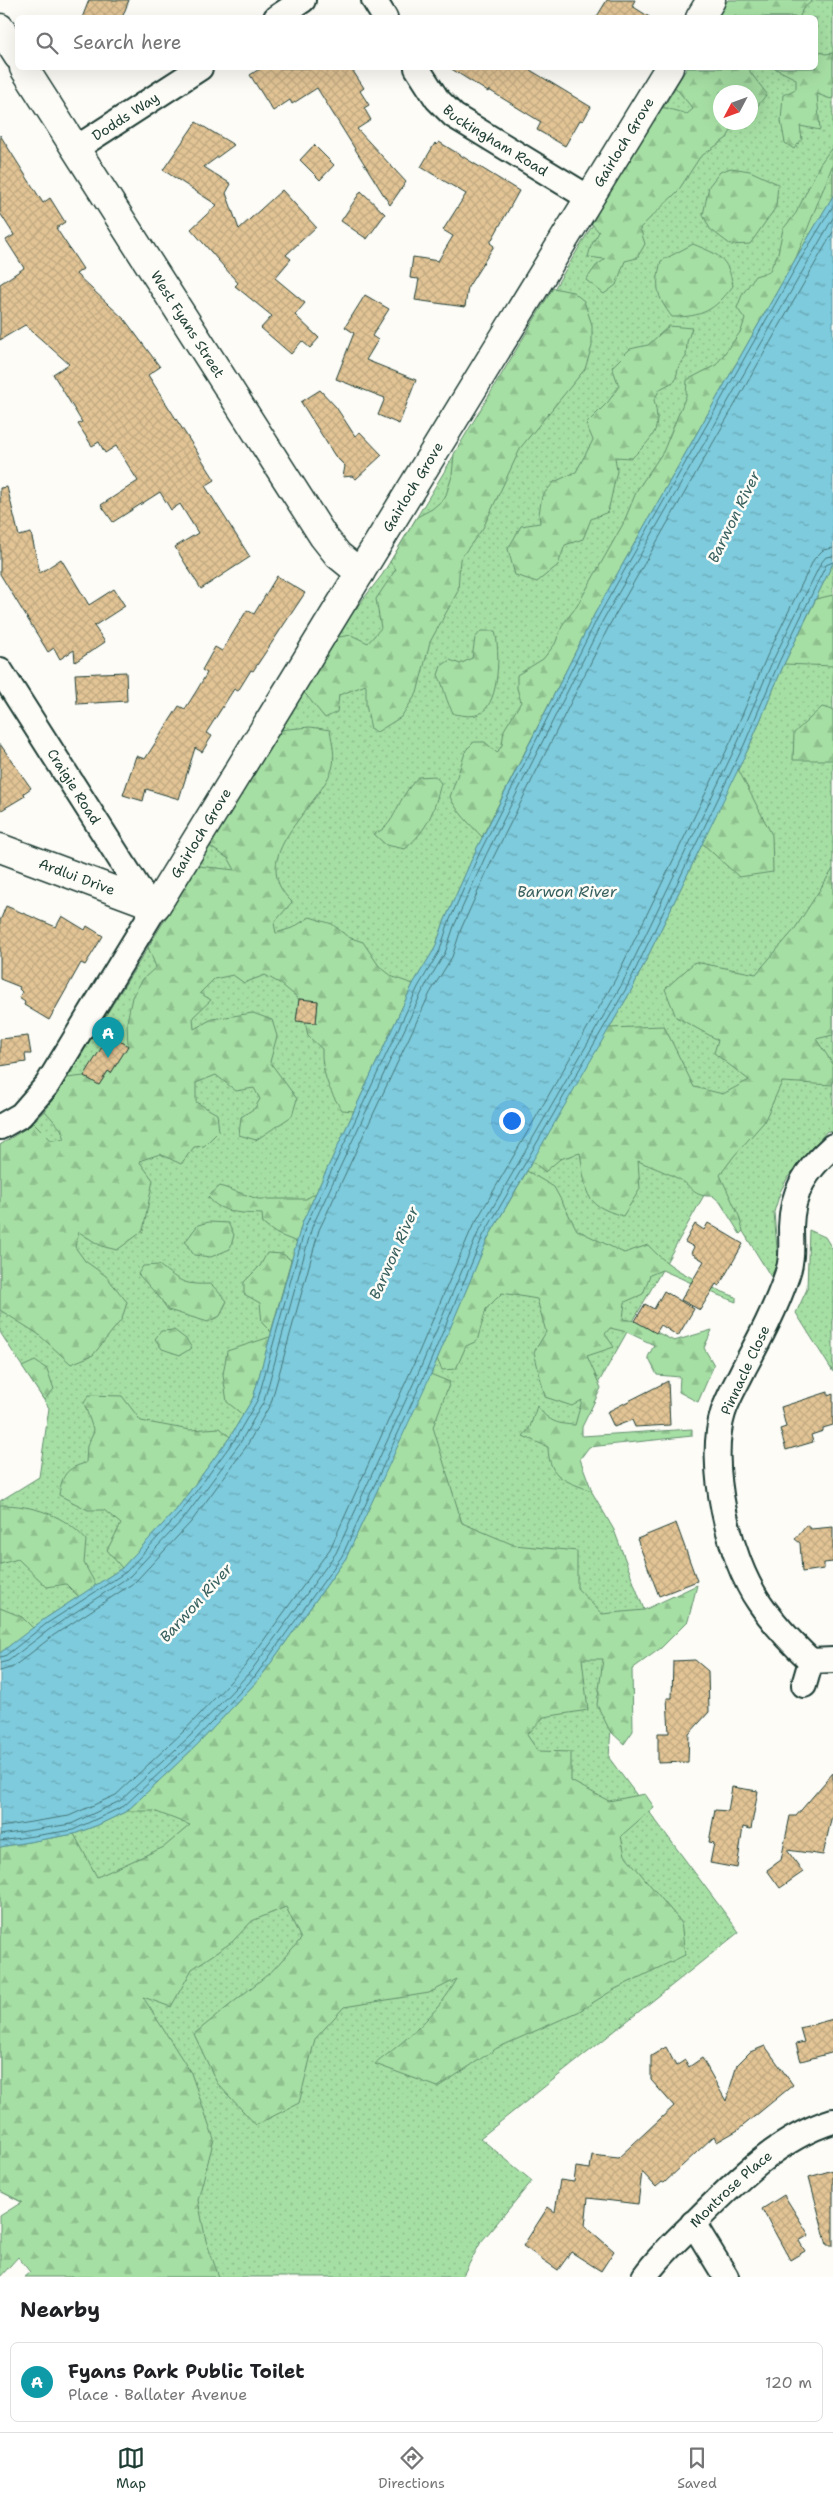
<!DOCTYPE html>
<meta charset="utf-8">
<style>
body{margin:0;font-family:"Shantell Sans",sans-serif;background:#f6f6f6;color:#202124}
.compass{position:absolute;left:713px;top:85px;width:45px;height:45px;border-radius:50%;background:#fff;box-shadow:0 5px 20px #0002;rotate:229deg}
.you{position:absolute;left:511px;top:1120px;width:18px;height:18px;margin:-12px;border:4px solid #fff;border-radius:50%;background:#1a73e8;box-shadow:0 0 0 8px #1a73e833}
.badge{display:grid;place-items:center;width:32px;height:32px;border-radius:50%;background:#1f3d34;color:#fff;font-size:16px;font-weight:700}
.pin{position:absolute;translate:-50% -41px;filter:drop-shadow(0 1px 2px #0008)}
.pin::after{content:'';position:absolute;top:26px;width:18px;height:15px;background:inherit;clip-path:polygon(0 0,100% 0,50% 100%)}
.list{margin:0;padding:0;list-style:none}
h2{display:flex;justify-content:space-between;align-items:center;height:65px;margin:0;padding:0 20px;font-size:21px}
h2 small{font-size:16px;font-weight:400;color:#757577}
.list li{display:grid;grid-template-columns:32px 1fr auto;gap:15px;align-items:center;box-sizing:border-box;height:80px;margin:0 10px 10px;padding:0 10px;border:1px solid #e0e0e0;border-radius:8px}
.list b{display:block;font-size:19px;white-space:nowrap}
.list p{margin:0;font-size:16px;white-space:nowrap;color:#757577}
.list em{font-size:16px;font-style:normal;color:#757577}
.icon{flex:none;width:28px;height:28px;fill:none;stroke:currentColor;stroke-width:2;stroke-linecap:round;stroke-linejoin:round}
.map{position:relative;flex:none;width:833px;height:2277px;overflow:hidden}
.search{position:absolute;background:#fff;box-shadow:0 5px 20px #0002;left:15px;right:15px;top:15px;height:55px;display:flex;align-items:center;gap:12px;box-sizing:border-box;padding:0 18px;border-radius:8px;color:#757577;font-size:19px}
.sheet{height:155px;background:#fff}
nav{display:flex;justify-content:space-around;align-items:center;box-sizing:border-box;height:70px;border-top:1px solid #e0e0e0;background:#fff;font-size:14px;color:#757577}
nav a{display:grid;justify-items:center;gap:2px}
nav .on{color:#1f3d34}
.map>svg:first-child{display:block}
.grass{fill:url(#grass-dots);stroke:#628e6c;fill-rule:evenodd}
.forest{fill:url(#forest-firs);stroke:#628e6c}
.wetland{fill:url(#wetland-marsh);stroke:#628e6c}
.water{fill:url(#water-ripples);stroke:#589299}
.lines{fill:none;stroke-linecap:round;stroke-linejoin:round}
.shore{stroke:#457678;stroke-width:1}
.building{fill:url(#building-cross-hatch);stroke:#1f3d34}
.street-casing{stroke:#1f3d34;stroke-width:28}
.secondary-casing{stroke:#1f3d34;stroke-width:31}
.street{stroke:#fdfcf7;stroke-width:24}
.secondary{stroke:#fdfcf7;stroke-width:28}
.labels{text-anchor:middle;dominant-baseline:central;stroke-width:5;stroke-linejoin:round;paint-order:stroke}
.street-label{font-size:14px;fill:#1f3d34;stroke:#fdfcf7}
.water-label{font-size:15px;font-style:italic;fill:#37605e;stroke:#fdfcf7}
</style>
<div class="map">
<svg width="833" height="2277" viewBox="0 0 833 2277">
<defs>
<pattern id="grass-dots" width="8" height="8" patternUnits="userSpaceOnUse" patternTransform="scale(1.25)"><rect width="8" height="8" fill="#a6dfa4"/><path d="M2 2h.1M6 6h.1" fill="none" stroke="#8ec08e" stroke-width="1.8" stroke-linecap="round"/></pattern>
<pattern id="forest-firs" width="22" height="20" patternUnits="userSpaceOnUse" patternTransform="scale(1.25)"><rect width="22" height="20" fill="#a6dfa4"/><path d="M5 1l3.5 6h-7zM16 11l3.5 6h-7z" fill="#8ec08e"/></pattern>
<pattern id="wetland-marsh" width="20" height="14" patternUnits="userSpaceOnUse" patternTransform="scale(1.25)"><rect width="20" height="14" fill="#a6dfa4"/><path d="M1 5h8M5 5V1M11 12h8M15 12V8" fill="none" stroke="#8ec08e"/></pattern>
<pattern id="water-ripples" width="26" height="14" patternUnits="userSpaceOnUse" patternTransform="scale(1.25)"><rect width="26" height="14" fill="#7ecbdd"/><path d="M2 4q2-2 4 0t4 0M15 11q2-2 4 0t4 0" fill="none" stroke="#67a6b4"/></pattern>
<pattern id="building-cross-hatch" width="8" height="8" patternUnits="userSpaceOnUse" patternTransform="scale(1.25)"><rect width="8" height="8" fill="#e2c495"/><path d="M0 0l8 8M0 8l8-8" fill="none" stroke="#c1a981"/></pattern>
</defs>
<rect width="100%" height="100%" fill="#fdfcf7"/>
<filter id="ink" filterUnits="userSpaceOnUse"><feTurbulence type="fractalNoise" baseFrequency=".02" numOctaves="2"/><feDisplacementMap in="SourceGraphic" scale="10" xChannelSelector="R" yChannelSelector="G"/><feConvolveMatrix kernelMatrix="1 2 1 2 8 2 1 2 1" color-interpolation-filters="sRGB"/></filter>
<g filter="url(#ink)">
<g class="grass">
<path d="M728,0H833V196L796,258L594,615L476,850L444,922L435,948L413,984L302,1223L253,1398L230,1437L176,1510L122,1568L43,1620L0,1653V1501L39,1477L49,1408L0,1332V1145C25,1133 43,1115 58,1092L169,914L333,638L382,575L687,68H816V18L717,17ZM720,92H750V122H720Z"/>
<path d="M833,563V1132L827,1131L788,1177L781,1190L774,1212L778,1261L771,1277L712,1181L564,1444L614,1530L655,1639L613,1694L609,1758L739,1932L480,2138L532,2181L481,2242L462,2277H166L0,2191V1847L74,1834L98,1825L127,1811L378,1485L431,1374L488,1238L632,989L749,747L784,664Z"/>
<path d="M809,1230L825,1237L833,1250V1372L796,1313L807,1289Z"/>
</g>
<g class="forest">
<path d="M728,0H813L802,10L800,17H717Z"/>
<path d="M816,50L825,54L833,53V97L831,99L817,94L820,130L800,126L802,139L794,149L785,143L781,121L783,95L796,89V79L774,68H816Z"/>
<path d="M687,68H750V72L767,94L751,114L750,92H720V122L735,123L727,138L700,157L678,191L640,228L645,244L637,258L625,261L616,285L604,294L586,280L596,266L605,259L588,257L591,246L599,232L591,223L662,107L687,114L693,109L675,87Z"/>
<path d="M833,146V196L796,258L594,615L482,837C471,825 457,812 450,797L466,750L474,742H485L497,753L502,745L504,730L521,702L517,688V675L543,659L555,644L563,624L577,606L623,524L637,490L663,452L686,396L687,380L716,365L741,331L745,319L737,308L742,295L755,276L769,272L778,253L783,229L796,213L820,164Z"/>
<path d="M731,168L750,171L778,184L776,207L750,244L731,245L710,229L703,215L709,186L720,172Z"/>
<path d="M693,244C719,255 728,257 733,286C714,311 702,317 672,317C656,296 655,286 661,261Z"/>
<path d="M553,288L573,292L584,301L592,325V346L585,369L521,447L483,528L460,559L458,591L430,642L417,693L401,717L377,732L371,729L366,705V685L339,695L337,712L325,718L302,690L333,638L351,635L368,643L381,628L376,599L396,569L390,562L417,517L432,509L445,498L452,476L454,454Z"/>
<path d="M669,326L692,328L687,342L686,357L679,366L675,381L660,389L654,400C662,431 653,437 632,458L615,457L617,471L608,512L591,519L583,539L565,545L558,565L537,582L515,575L508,549L521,526L540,523L539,514L542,496L554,482L576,472L593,440L586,424L608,402L619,386L612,367L630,349L648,345Z"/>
<path d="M833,595V666L784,664L816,599Z"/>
<path d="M481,631H495C500,651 500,701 481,713C473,718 462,715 454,714C445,701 445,688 438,675L441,666L450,660L460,664L472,658L475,638Z"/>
<path d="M822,707L833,710V760H793L794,733Z"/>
<path d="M310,727L330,730C332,742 336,757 332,769C318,809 244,857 292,902L274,923L276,933L292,928L310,917L332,924L348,937L363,942L379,966L393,977L413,984L354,1111L342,1110C329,1092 321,1070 322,1049L308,1036L305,1021L316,1023L318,1001L299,999L281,984L265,975L244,983L233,975L214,979L200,993L211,1000L193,1017L194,1029L212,1019L253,1013L272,1020L277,1036L270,1062L297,1099L292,1116L256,1140L239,1135L241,1117L255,1108L260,1099L254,1088L236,1091L216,1075L196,1083V1102L217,1114L219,1131L204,1146L194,1147L181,1164L160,1154L139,1161L153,1180L143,1231L117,1250L101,1246L79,1232L75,1247L85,1261L106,1276L127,1302L122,1319L93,1355L71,1364L38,1334L0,1310V1145L34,1123L51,1140L65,1139L61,1129L45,1111L67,1078L84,1076L99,1085L108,1071L111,1073L128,1046L127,1022L132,997L143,979L156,967L148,947L198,866L235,870L229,859L209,846L278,730Z"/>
<path d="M738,769L772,835L773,872L739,877L702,843Z"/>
<path d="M435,776L441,783C434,812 428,829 405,849L386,845L374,834C391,828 395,811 403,797C407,790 413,783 418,777Z"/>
<path d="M833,869V1035L816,1039L833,1064V1083L832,1085L782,1082L764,1122L734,1156L720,1175L739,1216L743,1231L740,1234L720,1202L713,1196C691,1197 694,1187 679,1179C666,1172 652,1167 638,1161L640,1189L623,1216C581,1204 587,1192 580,1153L560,1159L545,1172L532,1161L609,1028L664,1026L694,1087L723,1094L749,1080L714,1053L718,1040L676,1017L665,989L695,962L756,974L794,930Z"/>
<path d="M527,1171L554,1187L577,1230L624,1253L648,1245C671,1271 704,1285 736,1297V1302C710,1293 687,1280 662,1270L650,1275L643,1294L625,1302L623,1319L635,1321L674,1341L712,1330L704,1348L714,1365L698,1402L679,1392L680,1377L657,1375L648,1357L654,1345L627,1332L610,1328L605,1334L614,1347L587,1356L601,1388L582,1427V1436L692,1429V1436L589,1447L580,1459L592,1491C566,1481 549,1479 548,1447L523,1436L530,1427L537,1406C548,1421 556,1424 575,1425L582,1400L572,1406L545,1397L534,1352L546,1332L537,1299L502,1293L486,1309L477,1341L466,1346L456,1369L442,1370L437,1359L488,1238Z"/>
<path d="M220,1186L258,1199H306L316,1193L302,1223L297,1242L277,1234L263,1224L262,1214C241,1213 222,1214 208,1197Z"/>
<path d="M209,1222L228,1223L234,1235L230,1249L211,1257L194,1255L185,1242L198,1225Z"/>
<path d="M267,1253L283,1254L291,1260L271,1332L262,1323L260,1303L244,1294V1282L260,1266Z"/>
<path d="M159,1265C181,1282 183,1285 211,1284L227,1301L220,1316L208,1322L168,1310L160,1298L138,1274L143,1266Z"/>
<path d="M174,1330L186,1339L192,1348L180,1355L162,1349L155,1339L161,1331Z"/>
<path d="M270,1337L253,1398L243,1415L227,1402L223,1375L227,1351Z"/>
<path d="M35,1361L47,1369L54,1389L44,1400L22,1367Z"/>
<path d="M430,1374L450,1382L433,1427L462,1523L514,1545L577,1551V1588L602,1614L644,1610L697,1585L688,1621L661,1648L632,1669L633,1731L624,1744L610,1731L597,1705L603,1659H582L588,1710L544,1717L527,1735L538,1751L571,1752V1781L609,1801L645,1794L654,1807L621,1836L625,1855L681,1922L685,1955L613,1990L578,2012L497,2048L438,2087L375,2064C406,2040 438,2014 457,1979L429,1993L344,2007L315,2039L299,2103L256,2125L217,2083L194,2034L272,1971L301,1939L286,1907L252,1921L232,1942L192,1969L171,2007L143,1997L191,2073L214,2139L198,2200L206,2241L219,2277H24L30,2272L18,2257L0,2277V2216L22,2202L0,2191V1847L74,1834L97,1877L164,1847L190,1825L154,1811H127L198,1744L260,1678L346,1558Z"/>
<path d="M89,1395L122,1396L141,1421L190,1430L220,1428L230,1437L176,1510L122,1568L107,1550L121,1524L104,1510H88L59,1495C62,1475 66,1468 86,1463L87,1446L94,1432L84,1403Z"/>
<path d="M0,1505C33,1505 65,1515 86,1540L84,1563L96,1585L79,1597L66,1584L47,1587L18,1559L0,1564Z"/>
<path d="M0,1608L22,1617L33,1628L0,1653Z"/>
</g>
<path class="wetland" d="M833,164V196L796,258Z"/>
<path class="water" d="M833,196V563L784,664L749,747L632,989L488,1238L431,1374L346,1558L260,1678L198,1744L127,1811L98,1825L74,1834L0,1847V1653L43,1620L122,1568L176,1510L230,1437L253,1398L302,1223L413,984L435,948L444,922L476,850L594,615L796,258Z"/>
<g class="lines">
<g class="shore">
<path d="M0,1657L5,1656L46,1624L126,1572L180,1513L235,1439L258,1399L306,1225L418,987L440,950L448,924L480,852L598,617L800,260L833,206"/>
<path d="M0,1663L8,1661L50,1629L130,1576L185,1517L240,1443L264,1401L312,1227L423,990L445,953L454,926L486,855L603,620L833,218"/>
<path d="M0,1671L13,1667L54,1635L135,1582L191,1522L246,1447L271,1403L319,1230L430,993L452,957L461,929L493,858L610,624L833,232"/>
<path d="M0,1827L69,1816L116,1795L184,1731L245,1666L330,1549L413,1366L471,1230L615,980L732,739L767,656L814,559L823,550L833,548"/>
<path d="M0,1835L71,1824L120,1801L190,1736L251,1671L336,1553L420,1369L478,1233L622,984L738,742L773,660L821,563L826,557L833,556"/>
<path d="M0,1841L73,1830L124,1806L194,1741L256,1675L342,1556L426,1372L483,1236L627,987L744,745L779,662L826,565L833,562"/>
</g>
</g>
<g class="building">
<path d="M89,0H129L122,18H82Z"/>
<path d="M607,0H635L632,6L651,18H596Z"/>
<path d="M261,68H351L364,88L360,91L369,105L364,108L371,120L357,129L406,182L390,205L317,88L292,104L290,100L273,111L250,75Z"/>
<path d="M450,68H527L591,107L583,121L580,120L565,146L537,130L541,122L489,90L488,92Z"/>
<path d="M196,122L234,145L204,167L231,184L226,193L239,229L282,190L316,227L286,255L291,259L275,278L305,303L295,315L319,338L310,348L302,341L291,354L261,328L272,316L235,286L238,283L191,229L217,205L163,170Z"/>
<path d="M0,135L43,203L50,198L65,222L56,228L83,269L76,274L125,320L160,367L148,375L215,480L205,486L250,557L201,589L175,547L198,533L180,504L171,510L160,492L113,522L101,505L138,481L116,446L105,453L99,442L92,446L78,424L82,422L53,374L69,364L25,325L0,340V284L24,268L6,240L14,235L0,213Z"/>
<path d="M439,142L519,191L490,243L494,246L468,287L465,307L415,300L419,279L410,278L413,257L438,261L453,236L443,230L466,194L421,167L435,143L437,145Z"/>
<path d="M314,145L334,165L320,180L300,160Z"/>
<path d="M361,191L385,214L367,239L341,221Z"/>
<path d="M365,295L389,309L372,336L378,340L366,360L416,380L399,424L378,415L385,398L336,379L354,333L345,327Z"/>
<path d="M320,390L336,407L355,436L360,432L382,455L356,479L352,476L343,477L345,466L335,456L301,402Z"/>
<path d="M7,487L19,536L31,533L40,573L61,559L89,605L114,589L125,606L94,626L105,642L75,662L74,650L60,659L54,648L48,652L0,574V488Z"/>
<path d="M277,576L305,593L253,671L251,670L238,691L234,689L206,733L212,736L202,752L195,748L179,799L146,789L143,801L123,795L136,756L145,759L179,706L185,709L197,690L207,673L202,670L215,647L222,651L247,610L254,614Z"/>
<path d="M126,672L127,701L77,704L75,674Z"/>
<path d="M0,744L31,788L24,793L25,796L0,811Z"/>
<path d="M6,906L56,927L62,916L85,930L87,926L103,936L85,965L81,963L49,1020L24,1005L25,1002L19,998L22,992L19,989L20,987L0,979V921Z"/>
<path d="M299,999L318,1001L316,1023L296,1021Z"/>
<path d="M110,1034L128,1046L111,1073L108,1071L99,1085L84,1076Z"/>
<path d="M28,1036L31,1054H25L26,1062L0,1066V1039Z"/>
<path d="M708,1223L743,1244L719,1286L716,1284L700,1310L681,1300L704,1261L691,1253L694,1247L685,1242L695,1224L704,1230Z"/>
<path d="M664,1291L694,1309L678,1336L661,1325L656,1333L635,1321L645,1304L654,1309Z"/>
<path d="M668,1381L670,1425L635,1427L632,1420L614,1427L607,1412Z"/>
<path d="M828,1392V1396L833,1394V1425L823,1428V1431L811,1435L813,1442L786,1450L780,1429L786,1427L781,1407Z"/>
<path d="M676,1523L697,1581L659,1596L637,1539Z"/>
<path d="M806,1525L811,1529L833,1527V1562L824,1563V1569L802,1572L800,1543L795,1539Z"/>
<path d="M695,1660L708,1671L709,1712L689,1734L688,1762L658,1763V1733H669L667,1698H672L673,1661Z"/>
<path d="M833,1773V1811L823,1855L787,1850L803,1872L780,1888L767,1870L781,1860L790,1816H796Z"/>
<path d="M732,1787L758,1791L751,1829L743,1827L737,1868L710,1863L714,1843L709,1842L715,1810L728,1811Z"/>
<path d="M833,2019V2051L831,2053L801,2061L796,2044L804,2042L800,2028Z"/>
<path d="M765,2046L793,2085L738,2130L717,2142L714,2136L664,2183L662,2182L656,2187L642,2172L638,2204L588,2198L585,2226L614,2251L601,2271L571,2252L558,2270L523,2246L548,2207L555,2212L560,2180L574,2182L576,2167L590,2169L592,2155L618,2158L674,2106L651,2080V2056L666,2047L676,2066L685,2060L689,2067L702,2058L726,2101L737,2065L750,2052Z"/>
<path d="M833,2170V2245H827L809,2177Z"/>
<path d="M784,2195L809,2235L799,2241L805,2251L790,2260L762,2209Z"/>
</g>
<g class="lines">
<g class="street-casing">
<g id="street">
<path d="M374,0L385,18"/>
<path d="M276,18L303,0"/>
<path id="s1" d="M417,68L437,99L454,116L589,198"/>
<path id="s2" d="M75,149L200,68"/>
<path id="s3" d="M0,670L148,903"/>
<path d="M0,1127L21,1115L47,1085L156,906"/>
<path d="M833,1146C806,1170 792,1191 791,1227C791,1244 793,1259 787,1275C776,1308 760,1338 744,1368C737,1383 728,1397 723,1413C707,1463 729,1559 759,1602C774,1624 792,1643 811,1661L833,1660"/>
<path d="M804,1685L811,1661"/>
<path d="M693,2223L726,2277"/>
<path id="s4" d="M644,2277C658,2257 676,2241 693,2224C733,2184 777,2138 833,2121"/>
</g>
</g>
<g class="secondary-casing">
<g id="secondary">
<path d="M700,18L711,0"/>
<path d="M0,28L18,56"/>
<path id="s5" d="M24,68L323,536L338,555L360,573"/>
<path id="s6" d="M0,848L156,906L669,68"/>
</g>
</g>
<use href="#street" class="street"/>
<use href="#secondary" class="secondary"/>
</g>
</g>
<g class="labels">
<g class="street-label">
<text stroke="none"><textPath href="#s2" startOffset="60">Dodds Way</textPath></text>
<text stroke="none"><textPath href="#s1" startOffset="109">Buckingham Road</textPath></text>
<text stroke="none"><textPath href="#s6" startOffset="1062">Gairloch Grove</textPath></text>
<text stroke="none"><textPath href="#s5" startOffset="304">West Fyans Street</textPath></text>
<text stroke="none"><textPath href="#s6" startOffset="658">Gairloch Grove</textPath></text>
<text stroke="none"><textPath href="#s3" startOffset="138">Craigie Road</textPath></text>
<text stroke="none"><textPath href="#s6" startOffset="252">Gairloch Grove</textPath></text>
<text stroke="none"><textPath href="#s6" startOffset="82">Ardlui Drive</textPath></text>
<text transform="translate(745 1370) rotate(-65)">Pinnacle Close</text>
<text stroke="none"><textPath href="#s4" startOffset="124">Montrose Place</textPath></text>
</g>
<g class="water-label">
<text transform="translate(734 517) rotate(-64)">Barwon River</text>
<text x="567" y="892">Barwon River</text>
<text transform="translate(394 1253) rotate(-66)">Barwon River</text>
<text transform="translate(196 1603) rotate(-48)">Barwon River</text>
</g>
</g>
</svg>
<svg class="compass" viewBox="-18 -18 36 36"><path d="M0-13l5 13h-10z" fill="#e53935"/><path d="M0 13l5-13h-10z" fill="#757577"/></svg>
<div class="you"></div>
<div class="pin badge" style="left:108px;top:1058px;background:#0f9aa8">A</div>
<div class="search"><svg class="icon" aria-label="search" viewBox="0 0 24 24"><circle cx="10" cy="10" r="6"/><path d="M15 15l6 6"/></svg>Search here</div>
</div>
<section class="sheet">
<h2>Nearby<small></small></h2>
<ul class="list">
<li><span class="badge" style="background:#0f9aa8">A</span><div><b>Fyans Park Public Toilet</b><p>Place · Ballater Avenue</p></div><em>120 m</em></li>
</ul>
</section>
<nav>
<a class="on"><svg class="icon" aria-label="map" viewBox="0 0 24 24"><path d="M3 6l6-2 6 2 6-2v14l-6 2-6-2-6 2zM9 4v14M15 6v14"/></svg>Map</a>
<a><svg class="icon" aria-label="directions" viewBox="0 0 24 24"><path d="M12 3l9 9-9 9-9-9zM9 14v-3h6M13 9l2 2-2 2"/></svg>Directions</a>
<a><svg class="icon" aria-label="saved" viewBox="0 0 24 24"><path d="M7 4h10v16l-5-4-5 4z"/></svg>Saved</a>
</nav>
